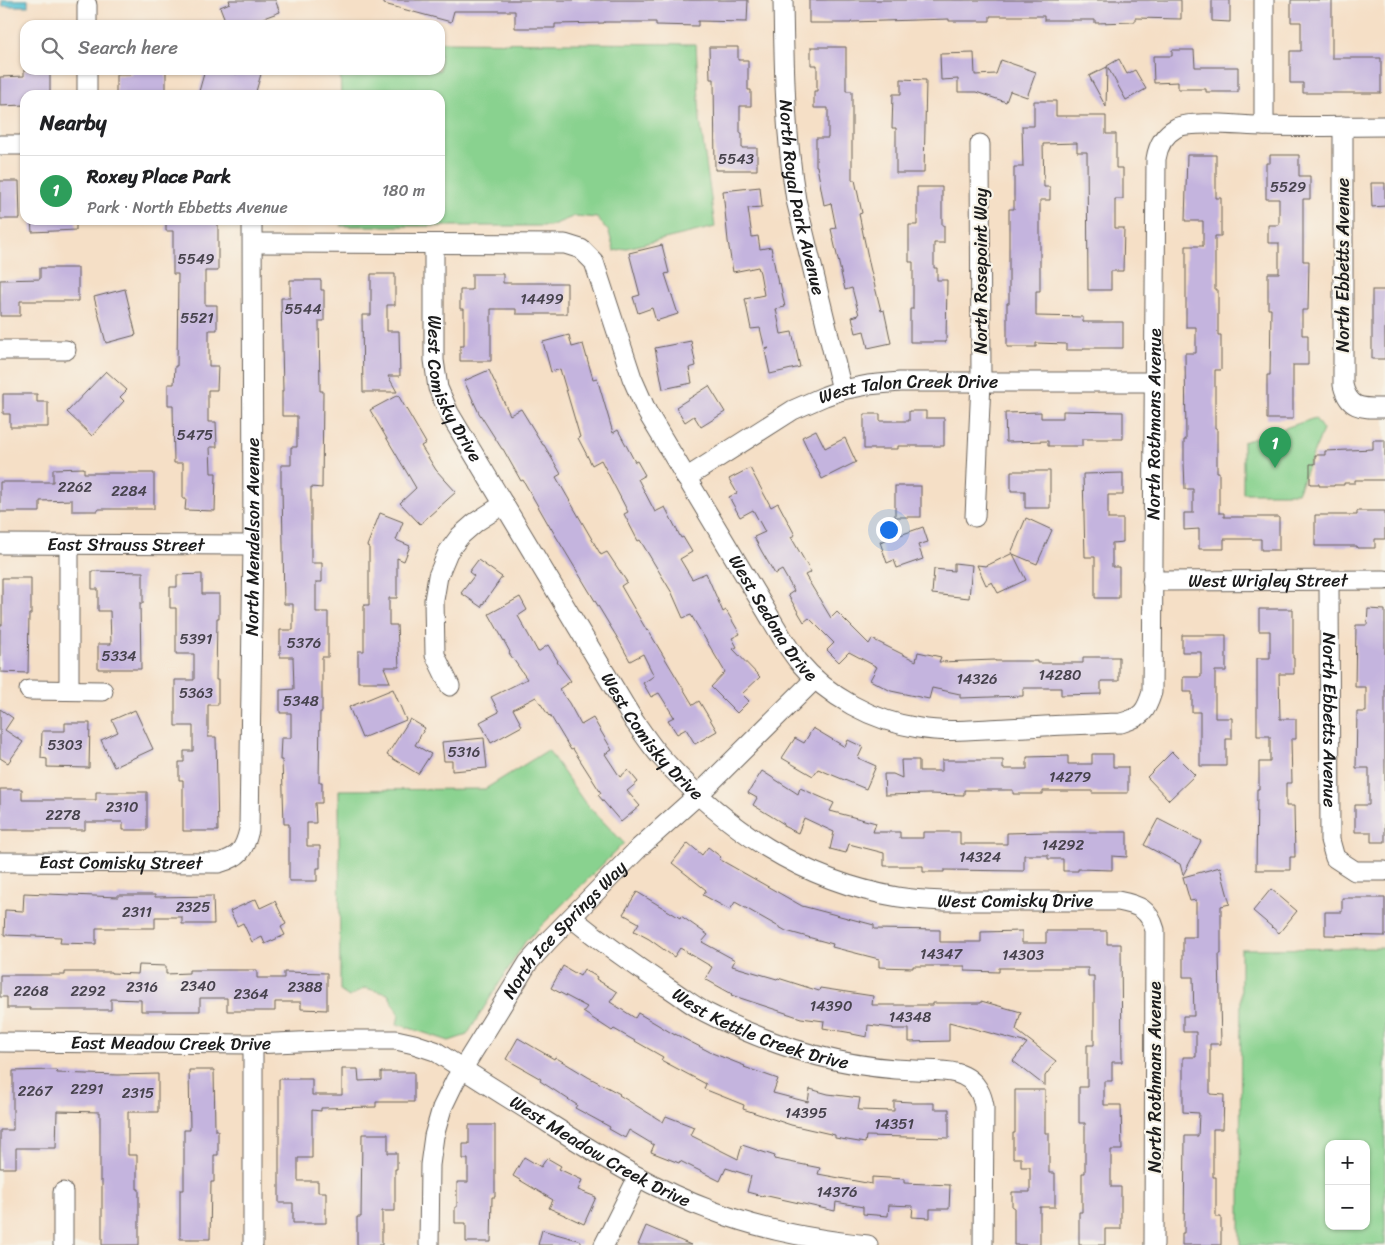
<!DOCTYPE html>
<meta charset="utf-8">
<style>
body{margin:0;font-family:Sriracha,sans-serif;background:#f6f6f6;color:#202124}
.controls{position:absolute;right:15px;bottom:15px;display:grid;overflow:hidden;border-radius:10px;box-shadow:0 1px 4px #0004}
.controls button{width:45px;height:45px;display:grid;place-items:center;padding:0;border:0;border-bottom:1px solid #e0e0e0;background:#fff;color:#202124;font:25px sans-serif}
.you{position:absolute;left:888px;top:529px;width:18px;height:18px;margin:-12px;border:4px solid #fff;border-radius:50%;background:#1a73e8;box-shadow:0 0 0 8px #1a73e833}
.badge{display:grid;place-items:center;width:32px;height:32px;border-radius:50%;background:#ea580c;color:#fff;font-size:16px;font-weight:700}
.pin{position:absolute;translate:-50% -41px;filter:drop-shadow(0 1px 2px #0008)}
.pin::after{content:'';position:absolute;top:26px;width:18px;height:15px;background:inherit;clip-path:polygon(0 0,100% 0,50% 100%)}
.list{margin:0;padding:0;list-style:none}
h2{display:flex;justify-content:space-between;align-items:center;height:65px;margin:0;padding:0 20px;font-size:21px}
h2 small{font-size:16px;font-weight:400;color:#757577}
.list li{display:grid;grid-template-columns:32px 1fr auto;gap:15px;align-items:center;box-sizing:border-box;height:70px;padding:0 20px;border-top:1px solid #e0e0e0}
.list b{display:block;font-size:19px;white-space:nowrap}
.list p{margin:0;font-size:16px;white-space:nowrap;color:#757577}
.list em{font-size:16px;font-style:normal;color:#757577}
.icon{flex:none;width:28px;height:28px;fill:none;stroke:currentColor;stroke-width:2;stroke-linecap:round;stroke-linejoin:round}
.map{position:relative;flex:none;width:1385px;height:1245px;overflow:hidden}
.search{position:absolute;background:#fff;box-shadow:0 1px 4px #0004;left:20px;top:20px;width:425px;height:55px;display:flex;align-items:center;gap:12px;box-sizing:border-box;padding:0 18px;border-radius:15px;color:#757577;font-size:19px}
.panel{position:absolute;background:#fff;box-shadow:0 1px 4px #0004;left:20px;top:90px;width:425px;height:135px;border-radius:15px}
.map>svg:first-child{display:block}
.green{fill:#89d28f;stroke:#527756;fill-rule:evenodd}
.water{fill:#59c2d5;stroke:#3a6f78}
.building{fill:#c4b4de}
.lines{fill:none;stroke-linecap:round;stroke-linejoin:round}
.minor-casing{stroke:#686058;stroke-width:21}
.minor{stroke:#fff;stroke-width:19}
.labels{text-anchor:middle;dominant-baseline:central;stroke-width:4.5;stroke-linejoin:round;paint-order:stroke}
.number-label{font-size:15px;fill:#46424c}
.street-label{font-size:18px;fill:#1c1c1c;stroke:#f7f3e8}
</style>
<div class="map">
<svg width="1385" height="1245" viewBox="0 0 1385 1245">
<rect width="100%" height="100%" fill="#f7f3e8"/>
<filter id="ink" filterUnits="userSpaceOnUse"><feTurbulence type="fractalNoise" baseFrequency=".02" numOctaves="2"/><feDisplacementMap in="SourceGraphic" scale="10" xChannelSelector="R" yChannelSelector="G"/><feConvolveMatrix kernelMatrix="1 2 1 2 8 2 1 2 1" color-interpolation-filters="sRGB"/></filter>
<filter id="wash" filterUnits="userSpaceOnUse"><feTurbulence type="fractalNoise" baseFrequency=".0096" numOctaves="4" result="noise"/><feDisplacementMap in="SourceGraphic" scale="20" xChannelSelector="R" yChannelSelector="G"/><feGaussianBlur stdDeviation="1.12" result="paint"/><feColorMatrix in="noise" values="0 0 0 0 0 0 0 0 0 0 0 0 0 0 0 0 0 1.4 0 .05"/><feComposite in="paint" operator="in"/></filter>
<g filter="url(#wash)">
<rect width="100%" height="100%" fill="#f5dfc6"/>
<g class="green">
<path d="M440,42L696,44L700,120L715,227L614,251L609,232L597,218L575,216L550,226H341V220H440V95H341L340,70H440Z"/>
<path d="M1315,418L1323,430L1297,493H1243V442Z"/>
<path d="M548,750L585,803L624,843L525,942L467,1035L449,1041L397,1024L399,1015L388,994L365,988L349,997L340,991L339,790L485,789Z"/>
<path d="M1385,948V1245H1240L1241,949ZM1329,1144H1366V1226H1329Z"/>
</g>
<rect class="water" x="2" y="0" width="26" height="6"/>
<g id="blocks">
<g class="building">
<path d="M229,0H275L280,12L250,23L249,20L235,25H227L220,7L230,3Z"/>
<path d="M384,0H748L747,22L698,21V26L656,25V22H604V23L555,24V28H515V11H454L451,22L384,4Z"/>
<path d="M809,0H1181V19L1135,18V22L1095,23V20H1044V16H990V21H949V19L851,22V23H809Z"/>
<path d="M1212,0H1230V22L1212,21Z"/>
<path d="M1291,0H1332V58H1381V93H1303V83H1290V51H1301V22H1291Z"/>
<path d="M709,47H738V60H748V90H751V106H740V133H742V148H757V170H715L714,79H710Z"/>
<path d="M811,47H846V91H852V180H855L862,213L859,214L870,267L881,311L884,310L891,343L868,348L864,331L856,333L852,317L859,315L852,288L845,290L831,229L836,228L831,203L824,205L817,166H816V138H828V108H814V91H817V65H811Z"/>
<path d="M1172,50H1194L1195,67H1238V92H1206V89H1178V82L1154,83L1153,56H1172Z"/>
<path d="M974,53L975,75L996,74L1001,60L1036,72L1027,97L1010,91L1006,102L976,92H958V79L941,80L940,54Z"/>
<path d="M1119,59L1127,74L1135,70L1146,89L1126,100L1107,66Z"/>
<path d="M1107,67L1106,107L1089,76Z"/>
<path d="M24,70H50V95H25V105L0,106V77L24,76Z"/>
<path d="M131,70H166V95H116V75H131Z"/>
<path d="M205,70H222L237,74L238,70H244L261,74L255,95H198Z"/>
<path d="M901,79L926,80L924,173H896V128H892L893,94H901Z"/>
<path d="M1034,101H1056V116H1106V134H1116V168H1123V199H1115V228H1124L1123,271H1111V290H1088L1087,152H1077V143L1043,144L1044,187H1050V200H1040V291H1036V316L1083,317V322H1123V348H1083V350H1066V344L1036,343V347H1007V303H1009V209H1014V167H1023L1022,126H1034Z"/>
<path d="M1187,155H1216V198H1221V236H1215V290H1218V335H1221V370H1215V428H1217V472H1219V513H1224V517H1279V550H1261V539H1224V549H1199V529L1184,530V513H1193V489H1185L1184,463V440H1186L1185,353H1196V327H1186V246H1203V221H1185Z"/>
<path d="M1270,155H1299V176H1310V199H1303V261H1309L1308,310H1302V335H1308V365H1293V419H1267V375H1270L1271,309H1268V273H1279V243H1268V225H1279V199H1266V163H1270Z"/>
<path d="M0,181H19L20,219H0Z"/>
<path d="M1371,183H1385V206L1372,207Z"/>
<path d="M760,187L762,207L748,208L752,237L758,236L760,249L771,247L778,284L780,283L785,307L776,309L781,334L792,332L800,367L770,374L765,351L769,348L765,349L760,328L751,329L745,299L764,295L760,273L758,267L733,272L728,241L723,191Z"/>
<path d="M917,187H942V225H944V243H934V268H937V280H947L946,342H910V309H913V262H909V225H917Z"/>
<path d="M31,220H76V230L32,232Z"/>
<path d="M166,220H218V271H205V305H217V330H209V366H218L217,390H208V422H216L217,447H210L211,473H216L215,511L185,510L186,499H183V463H174L173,405H168V384H174L175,366H177L178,274H173V231H166Z"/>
<path d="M662,245L669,273L665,274L678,314L656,321L652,308L638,313L633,297L640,295L629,253Z"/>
<path d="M40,268H78V301H20V316H0V280L40,279Z"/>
<path d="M371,274H395V305H387V331H399L400,376H388L397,392H363L362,315H371Z"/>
<path d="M472,274H503V283H567V314H516V309H491V361H460V346H464V309H460V290H472Z"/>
<path d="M290,280H321V290H324V321H319L320,391H323L322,488L311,487V563H322V582H316V612H328V657H322V712H320L319,782H322V803H315L316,823H307V846H320V868H317V881H289V824H284L282,760H280L281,738H291V713H280V690L294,689L293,657H280V630H293V604H284L282,487H281V465H291V447H297V416H282V391H283L281,298H290Z"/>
<path d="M125,289L136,335L106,343L94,297Z"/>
<rect x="1372" y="290" width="13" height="69"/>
<path d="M569,335L572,347L583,344L593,379L597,378L613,433L618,430L635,462L637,461L645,475L638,479L655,512L665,507L681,538L683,537L692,552L680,559L692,579L706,573L723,612L726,610L740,634L732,638L737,647L733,649L760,677L742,694L749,701L737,713L711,687L725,672L691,615L683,618L672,593L640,540L638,541L624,514L628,512L601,460L592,465L578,438L580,437L560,369L551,372L543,342Z"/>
<path d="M691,341L696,366L689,368L692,383L663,389L655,348Z"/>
<path d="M489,370L510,415L521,409L543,445H544L561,474L556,477L601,555L607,552L627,582L621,586L647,631L648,630L693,705L699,701L717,731L695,744L686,729L677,734L668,720L674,717L659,693L651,697L643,683L654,676L643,654L630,661L618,639L551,528V529L523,480L521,481L503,449H502L479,413L464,381Z"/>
<path d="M106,371L127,390L120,397L124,401L92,436L67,412Z"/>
<path d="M709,386L725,412L701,427L694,416L685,422L676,407Z"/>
<path d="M3,394H37V402H48V427H10V414H3Z"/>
<path d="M398,395L426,443L421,446L436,470L456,492L420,524L400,503L416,488L370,410Z"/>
<path d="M909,411H926V418H944V446H898V449H864V414H880V421H909Z"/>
<path d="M1063,411L1123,412V439H1082V446H1048V441L1006,442L1005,413L1041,412V418H1063Z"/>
<path d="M816,430L825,448L845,438L856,462L822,479L802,437Z"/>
<path d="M1373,440H1385V480H1355V483H1344V485H1334V486H1319V484H1310V464H1315V455H1325V451L1373,449Z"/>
<path d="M84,468V473H154V509H98V511H72V500L40,501V512H0V482H53V469Z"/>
<path d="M750,468L771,507L778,503L795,535L791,537L811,572L805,575L831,618L837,612L869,644L872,639L916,661L918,652L941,657L939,662L995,660V661H1037V663H1083V657H1119V681H1101V694L1061,695V688H1023V696L960,698V694L932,688L929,699L891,691L870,680L877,667L849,652L839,662L827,650L834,643L809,618L804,622L788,595L794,591L782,570L775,574L762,552L754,537L765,532L753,510L740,517L729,497L737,493L729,479Z"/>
<path d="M1011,471H1050V508H1025V491H1011Z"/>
<path d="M1123,473V495H1108V519H1123V542L1112,543V567H1119V598H1095V557H1085L1083,474Z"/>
<rect x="895" y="486" width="26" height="31"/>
<path d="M1357,511H1385V539H1375V548H1357V546H1315V515H1357Z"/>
<path d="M380,513L403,522L396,540L410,546L404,561L397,558V598H389V625H397L399,667H384L390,682H358V651H364V605H369V547L367,546Z"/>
<path d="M1026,518L1052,530L1037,564L1013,554L1026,580L998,593L992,582L986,585L977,565L986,566L1013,553H1011Z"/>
<path d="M923,527L928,542L918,545L923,559L897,568L894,560L887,563L880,542Z"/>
<path d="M478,560L502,577L481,607L461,593L474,576L469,572Z"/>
<path d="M954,563L972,565L969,598L932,594L934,569L954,571Z"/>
<path d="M92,571L143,572V603H140L141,669H98V644H111L110,611H98V589H92Z"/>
<path d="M202,574V594H219V618H217L216,680H218V705H208V737H216L218,831H183V780H179V762H184V751H193V726H175V680H194V654H176V608H170V587H177V575Z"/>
<path d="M2,578H31V614H29L28,673L0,672V625H2Z"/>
<path d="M520,597L527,610L518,616L538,652L548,645L558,661L557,662L571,681L559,689L569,703L581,725L593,718L612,750L605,754L620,777L628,770L638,782L627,791L640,806L621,822L598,795L601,793L573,749L571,750L550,715L549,716L536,697L513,709L522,726L491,743L480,722L499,712L491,697L527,679L509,653L510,652L489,614Z"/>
<path d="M1259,609H1293V658H1294V674H1279L1280,719H1296V739H1291L1292,783H1286V806H1294L1295,857H1290V870H1256L1257,789H1259V762H1270V736H1257V658H1270V631H1259Z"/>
<path d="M1368,609L1385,610V842H1371V832H1355V805H1369V768H1356L1357,712H1366V687H1355L1356,625H1367Z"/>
<path d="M1182,635H1226V671H1215V718H1232V739H1226V766H1200V712H1192V692H1183V677H1201V652H1182Z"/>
<path d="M393,689L406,720L362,738L349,707Z"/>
<path d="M0,709L13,718L5,730L23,742L8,763L0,758Z"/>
<path d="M135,710L153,749L114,767L101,740L118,732L112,720Z"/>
<path d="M410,719L425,728L415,745L431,754L418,774L387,755Z"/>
<path d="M65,723H90L89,768L47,767V759L41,758L42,731H65Z"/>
<path d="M813,728L845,747L848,740L863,747L858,758L876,766L866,789L818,769L813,776L782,758L795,738L804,743Z"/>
<path d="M484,738L487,768L452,771V761H444L442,742Z"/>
<path d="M1172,752L1195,775L1169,800L1147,777Z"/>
<path d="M1092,754H1113V767H1128V793H1092V791H1043V794H1013V790H964V795L929,794L885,795L884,774H893L902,778L901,760H919V771H942V760H1003V769H1027V757L1068,756V764H1092Z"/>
<path d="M762,771L798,794L800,788L834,803L830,811L876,823L873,832H900V838H923V832H960V844H1007V833L1048,832H1127V857L1112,856V870L1078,869V871H1063V859H1048V855H1024V871L944,870V872H923V866H884V853L849,844L846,853L830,849L834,832L804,818L798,833L783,826L784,824L753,805L757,798L748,793Z"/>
<path d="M0,789H22V800H96V792H147V830H123V822H85V830H0Z"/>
<path d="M1158,819L1201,841L1183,875L1180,864L1144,845Z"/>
<path d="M688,843L702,855L708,847L721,857L719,859L802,906L874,925V929L940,930V942H981V932L1022,931V943H1046V931H1107V944H1121L1122,1062H1112V1081H1104V1105H1121L1122,1150H1111V1187H1121V1229H1105V1245H1079V1212H1082V1173H1085V1123H1079V1087H1087V1045H1094V976H1088V968H999V972L965,971V966H913V968L879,967V959L832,947L833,944L786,931L735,902L730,910L703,895L706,890L672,863Z"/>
<path d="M1220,867L1230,904L1221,906V954H1219L1221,1044H1210V1094L1224,1095L1223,1129H1213V1177H1216V1217H1221V1245H1182V1233H1184L1185,1136H1198L1199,1113L1183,1112V1057H1196V1032H1183V1016H1194L1193,977H1183V937H1196V900L1190,901L1183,877Z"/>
<path d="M1271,889L1297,911L1279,933L1253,911Z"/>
<path d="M637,892L680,918L681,916L708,935L702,942L735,960L732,966L777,979L778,978L819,991L820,988L873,996L872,1005H933V1003H981V1001L1021,1012L1016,1030L1056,1061L1045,1076V1086L1013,1061L1027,1043L949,1022V1041L909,1042V1029H893V1028L868,1025L867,1037L852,1034V1033L823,1028L824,1021L801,1018L731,995L732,994L705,979L712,967L680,948L674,957L649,939L634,931L639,923L623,914Z"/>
<path d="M24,893L118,897V895H155V897L213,896L214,924H182V917H155V928H96V944L60,943L61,937L4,935L5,910L23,911Z"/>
<path d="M1342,898H1385V936L1325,935V912H1342Z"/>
<path d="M256,899L260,908L275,901L286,924L281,927L285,935L265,944L262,937L252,942L243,923L237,926L230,911Z"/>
<path d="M139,965L166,966V974L189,973V970H257V978H284V972L327,973V1010L301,1009V1002H275V1011H227V998H200V1011H141V1000L111,999V1010H30V1008H7V997H0V975H65V972H111V973L138,974Z"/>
<path d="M563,966L580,976L584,969L597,977L596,979L617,992L610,1002L635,1018L638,1013L675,1035V1034L712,1053L745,1066L744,1067L778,1079L773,1093L808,1102L810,1089L828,1094L860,1098L858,1110L894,1111V1101L911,1102V1103H934V1109H949V1138L866,1136L865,1143L835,1138V1135L791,1125L743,1109L744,1105L704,1089L706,1084L661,1060L663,1057L614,1029L612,1031L583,1012L587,1007L551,988Z"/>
<path d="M518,1038L554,1059L555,1057L588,1077L620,1094L619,1095L663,1122L666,1116L694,1127L690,1135L738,1159L742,1145L775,1156L774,1159L820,1168L818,1174L872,1184V1177L904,1179V1183L950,1185L949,1209H930V1218L912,1217L913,1206L889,1205L888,1216L863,1214V1207L836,1202L835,1211L763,1195L762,1196L747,1192L751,1176L726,1168L720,1181L680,1161L679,1163L651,1152L654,1145L629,1130L625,1138L609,1129L610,1127L575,1108L577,1105L540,1081L541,1079L506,1059Z"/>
<path d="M342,1069H358L359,1081L381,1080V1072H414V1102H376V1107L321,1108V1111L312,1110V1158H298V1181H318V1192H326V1223H293V1203H279V1079H312V1095H342Z"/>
<path d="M56,1070L57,1073L118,1075L158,1074V1112H128V1155H137V1189H139V1245H102V1180H100V1112L57,1111L56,1148H16V1168H0V1130H13V1071Z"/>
<path d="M189,1070H214L215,1130H218V1155H214V1182H211L210,1239H180V1190H184V1130H190Z"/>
<path d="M1015,1090H1045V1133H1049V1173H1055V1207H1040V1245H1014V1207H1012V1192H1030V1167H1021V1158H1013V1133H1015Z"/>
<path d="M469,1125H495V1197H492L491,1242H466V1223H455V1207H457V1182H468V1159H463V1144H469Z"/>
<path d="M362,1134H388V1153H397V1169H395V1211H382V1245H357V1217H361Z"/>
<path d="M524,1157L541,1167L547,1158L561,1166L559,1169L582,1180L578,1190L596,1197L584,1224L549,1208L553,1200L513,1176Z"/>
<path d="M646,1226L691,1245H638Z"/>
<path d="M542,1230L581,1241V1245H538Z"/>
</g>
</g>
</g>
<g filter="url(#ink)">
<use href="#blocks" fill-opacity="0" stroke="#686058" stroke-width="1"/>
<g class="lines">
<g class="minor-casing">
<g id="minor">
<path id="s1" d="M783,0C784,67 785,134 796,200L842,390"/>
<path d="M87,25V5"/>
<path d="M87,95V70"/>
<path d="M1264,126V0"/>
<path d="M1343,126V385C1349,410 1363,408 1385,408"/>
<path d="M0,145H25"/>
<path id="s2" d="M253,243L565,244L581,249L594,262L632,378L647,412L783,639C788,647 793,654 798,661C828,697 873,721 919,728C948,733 978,729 1007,728C1045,726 1083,724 1121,723C1142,717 1146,712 1152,692L1156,159C1158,146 1163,135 1176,128C1191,120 1243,126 1263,126C1304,127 1344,126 1385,126"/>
<path id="s3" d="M434,244V360L438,388L449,413L634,721C643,733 651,746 661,757C726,829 802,881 898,897C930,902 962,901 993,901C1035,901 1077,901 1118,901C1139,905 1149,909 1155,930L1154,1245"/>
<path d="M0,350H66"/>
<path id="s4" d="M686,478L793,410L825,396L842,390L868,385L900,382H1154"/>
<path d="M975,517L981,382L980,144"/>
<path id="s5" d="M0,544L253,545"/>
<path d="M69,544V690"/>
<path id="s6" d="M1152,581L1385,580"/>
<path id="s7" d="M1329,581L1330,840L1335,858L1355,871H1385"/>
<path d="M450,686L435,655L434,600L438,576L448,552L460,536L476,522L504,504"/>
<path d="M29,690L103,691"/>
<path id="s8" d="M0,862L219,863C239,857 244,851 249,830L253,545L252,220"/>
<path id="s9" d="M572,918C603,943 634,965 667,987C680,995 692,1005 705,1012C771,1046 840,1068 915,1070C938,1071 967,1067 979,1091C982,1096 983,1101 984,1106L983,1245"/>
<path id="s10" d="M0,1042L253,1044L343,1040H396L414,1044L435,1051C473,1076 512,1100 550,1124C602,1157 655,1190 713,1211C762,1230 816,1240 868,1245"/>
<path d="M63,1245V1192"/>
<path d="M253,1245V1044"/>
<path id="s11" d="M429,1245L430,1165L434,1136L442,1108L455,1081L528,963L548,941L640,847L698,795L815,679"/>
<path d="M604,1245L638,1177"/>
</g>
</g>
<use href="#minor" class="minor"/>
</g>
</g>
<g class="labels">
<g class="number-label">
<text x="736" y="159">5543</text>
<text x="1288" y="187">5529</text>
<text x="196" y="259">5549</text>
<text x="542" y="299">14499</text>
<text x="303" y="309">5544</text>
<text x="197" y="318">5521</text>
<text x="195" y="435">5475</text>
<text x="75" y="487">2262</text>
<text x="129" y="491">2284</text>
<text x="196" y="639">5391</text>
<text x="304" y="643">5376</text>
<text x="119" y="656">5334</text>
<text x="1060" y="675">14280</text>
<text x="977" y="679">14326</text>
<text x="196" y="693">5363</text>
<text x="301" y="701">5348</text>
<text x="65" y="745">5303</text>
<text x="464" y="752">5316</text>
<text x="1070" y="777">14279</text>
<text x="122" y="807">2310</text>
<text x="63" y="815">2278</text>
<text x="1063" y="845">14292</text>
<text x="980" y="857">14324</text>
<text x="193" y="907">2325</text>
<text x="137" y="912">2311</text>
<text x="941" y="954">14347</text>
<text x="1023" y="955">14303</text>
<text x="198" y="986">2340</text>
<text x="142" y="987">2316</text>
<text x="305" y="987">2388</text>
<text x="31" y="991">2268</text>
<text x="88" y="991">2292</text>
<text x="251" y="994">2364</text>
<text x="831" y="1006">14390</text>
<text x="910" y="1017">14348</text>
<text x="87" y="1089">2291</text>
<text x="35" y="1091">2267</text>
<text x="138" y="1093">2315</text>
<text x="806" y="1113">14395</text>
<text x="894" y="1124">14351</text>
<text x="837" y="1192">14376</text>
</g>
<g class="street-label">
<text stroke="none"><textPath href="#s1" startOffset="199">North Royal Park Avenue</textPath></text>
<text transform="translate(1343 265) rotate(-90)">North Ebbetts Avenue</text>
<text transform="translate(981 271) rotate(-90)">North Rosepoint Way</text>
<text stroke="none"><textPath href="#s3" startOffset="149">West Comisky Drive</textPath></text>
<text stroke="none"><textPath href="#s4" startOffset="246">West Talon Creek Drive</textPath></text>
<text stroke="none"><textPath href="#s2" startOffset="1456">North Rothmans Avenue</textPath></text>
<text stroke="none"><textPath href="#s8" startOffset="560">North Mendelson Avenue</textPath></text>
<text stroke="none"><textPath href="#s5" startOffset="126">East Strauss Street</textPath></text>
<text stroke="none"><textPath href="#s6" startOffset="116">West Wrigley Street</textPath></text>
<text stroke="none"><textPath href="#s2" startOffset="748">West Sedona Drive</textPath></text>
<text stroke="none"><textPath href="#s7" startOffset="139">North Ebbetts Avenue</textPath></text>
<text stroke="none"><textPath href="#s3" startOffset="554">West Comisky Drive</textPath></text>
<text stroke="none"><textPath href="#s8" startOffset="121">East Comisky Street</textPath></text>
<text stroke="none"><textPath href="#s3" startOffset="974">West Comisky Drive</textPath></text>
<text stroke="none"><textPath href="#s11" startOffset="356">North Ice Springs Way</textPath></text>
<text stroke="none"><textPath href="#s9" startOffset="221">West Kettle Creek Drive</textPath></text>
<text stroke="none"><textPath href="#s10" startOffset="171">East Meadow Creek Drive</textPath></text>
<text transform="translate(1155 1077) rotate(-90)">North Rothmans Avenue</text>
<text stroke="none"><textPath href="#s10" startOffset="630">West Meadow Creek Drive</textPath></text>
</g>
</g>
</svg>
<div class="controls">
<button>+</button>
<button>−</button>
</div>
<div class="you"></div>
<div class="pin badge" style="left:1275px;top:468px;background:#2e9e5b">1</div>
<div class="search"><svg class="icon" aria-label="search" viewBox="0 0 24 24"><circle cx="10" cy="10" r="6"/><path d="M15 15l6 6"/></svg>Search here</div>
<section class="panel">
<h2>Nearby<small></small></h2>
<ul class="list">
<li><span class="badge" style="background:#2e9e5b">1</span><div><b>Roxey Place Park</b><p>Park · North Ebbetts Avenue</p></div><em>180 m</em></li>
</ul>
</section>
</div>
